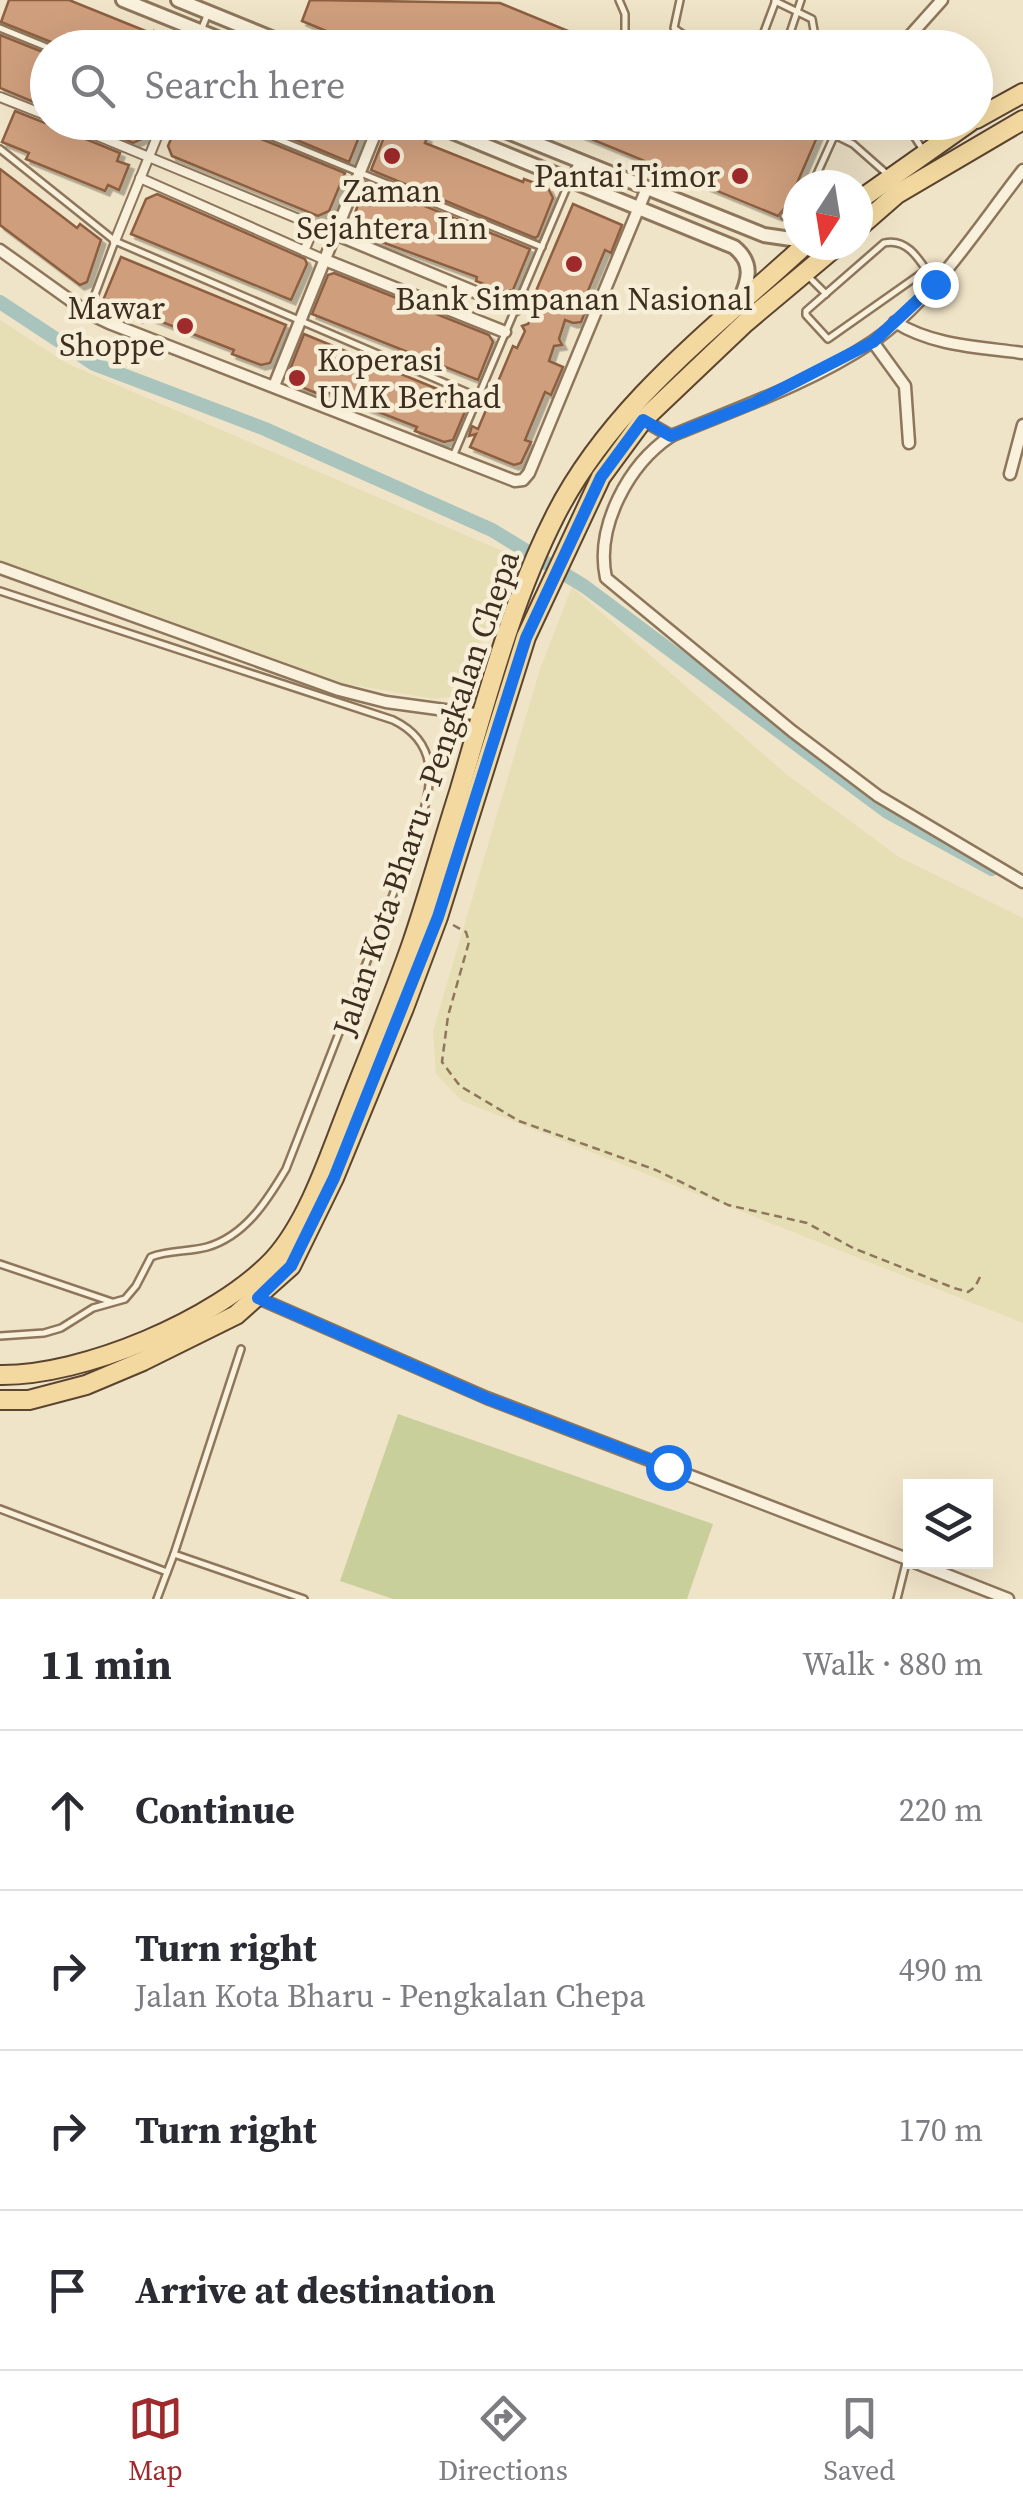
<!DOCTYPE html>
<meta charset="utf-8">
<style>
body{margin:0;font-family:"Source Serif 4",serif;background:#f7f7f7;color:#2b2b33}
.controls{position:absolute;right:30px;bottom:30px;display:grid;overflow:hidden;border-radius:0px;box-shadow:0 10px 40px #0002}
.controls button{width:90px;height:90px;display:grid;place-items:center;padding:0;border:0;border-bottom:2px solid #e1e1e2;background:#fff;color:#2b2b33;font:50px sans-serif}
.compass{position:absolute;left:783px;top:170px;width:90px;height:90px;border-radius:50%;background:#fff;box-shadow:0 10px 40px #0002;rotate:192deg}
.stop{position:absolute;width:30px;height:30px;margin:-22px;border:8px solid #1a73e8;border-radius:50%;background:#fff}
.stop.end{background:#1a73e8;border-color:#fff;box-shadow:0 2px 10px #0008}
.list{margin:0;padding:0;list-style:none}
h2{display:flex;justify-content:space-between;align-items:center;height:130px;margin:0;padding:0 40px;font-size:42px}
h2 small{font-size:32px;font-weight:400;color:#7c7c81}
.list li{display:grid;grid-template-columns:65px 1fr auto;gap:30px;align-items:center;box-sizing:border-box;height:160px;padding:0 40px;border-top:2px solid #e1e1e2}
.list b{display:block;font-size:38px;white-space:nowrap}
.list p{margin:0;font-size:32px;white-space:nowrap;color:#7c7c81}
.list em{font-size:32px;font-style:normal;color:#7c7c81}
.icon{flex:none;width:55px;height:55px;fill:none;stroke:currentColor;stroke-width:2;stroke-linecap:round;stroke-linejoin:round}
.map{position:relative;flex:none;width:1023px;height:1599px;overflow:hidden}
.search{position:absolute;background:#fff;box-shadow:0 10px 40px #0002;left:30px;right:30px;top:30px;height:110px;display:flex;align-items:center;gap:25px;box-sizing:border-box;padding:0 35px;border-radius:55px;color:#7c7c81;font-size:38px}
.sheet{height:770px;background:#fff}
nav{display:flex;justify-content:space-around;align-items:center;box-sizing:border-box;height:140px;border-top:2px solid #e1e1e2;background:#fff;font-size:28px;color:#7c7c81}
nav a{display:grid;justify-items:center;gap:5px}
nav .on{color:#9e2a2b}
.map>svg:first-child{display:block}
.farmland{fill:#e6deb5}
.green{fill:#c9cf9b}
.lines{fill:none;stroke-linecap:round;stroke-linejoin:round}
.canal{stroke:#a9c4bc;stroke-width:14}
.building{fill:#cf9f7d;stroke:#8d5f41;stroke-width:2.5;filter:url(#shadow)}
.service-casing{stroke:#8d765c;stroke-width:10}
.pedestrian-casing{stroke:#8d765c;stroke-width:12}
.minor-casing{stroke:#8d765c;stroke-width:15}
.tertiary-casing{stroke:#8d765c;stroke-width:18}
.primary-casing{stroke:#5b4430;stroke-width:22}
.path{stroke:#8d765c;stroke-width:2.5;stroke-dasharray:8 5;stroke-linecap:butt}
.service{stroke:#faf1dc;stroke-width:5}
.pedestrian{stroke:#faf1dc;stroke-width:8}
.minor{stroke:#faf1dc;stroke-width:10}
.tertiary{stroke:#faf1dc;stroke-width:12}
.primary{stroke:#f3d9a0;stroke-width:18}
.route{stroke:#1a73e8;stroke-width:12}
.poi-dot{fill:#9e2a2b;stroke:#f7eed8;stroke-width:4}
.labels{text-anchor:middle;dominant-baseline:central;stroke-width:9;stroke-linejoin:round;paint-order:stroke}
.poi-label{font-size:32px;fill:#3d2e20;stroke:#f7eed8;text-anchor:end}
.street-label{font-size:32px;fill:#3d2e20;stroke:#f7eed8}
</style>
<div class="map">
<svg width="1023" height="1599" viewBox="0 0 1023 1599">
<defs>
<filter id="shadow"><feDropShadow dx="4.5" dy="4.5" stdDeviation="0" flood-color="#0004"/></filter>
</defs>
<rect width="100%" height="100%" fill="#f0e4c8"/>
<g class="farmland">
<path d="M0,320L68,364L512,555L462,695L435,699L336,682L0,562Z"/>
<path d="M572,587L786,774L899,857L1023,918V1323L462,1101L436,1074L433,1031L540,669Z"/>
</g>
<path class="green" d="M398,1414L713,1524L687,1599H393L340,1581Z"/>
<g class="lines">
<path class="canal" d="M0,302L94,364L265,429L492,530L584,586L886,811L992,869"/>
</g>
<g class="building">
<path d="M9,0H69L153,34L154,31L188,48H66L1,22Z"/>
<path d="M310,0L500,3L607,47L367,48L302,21Z"/>
<path d="M0,35L48,54V108L0,88Z"/>
<path d="M15,111L45,123L57,122L61,129L120,153L117,161L129,165L119,190L108,185L105,191L26,159L29,153L2,142Z"/>
<path d="M85,122H151L144,138L133,143Z"/>
<path d="M178,122H230L234,128L345,173L329,211L318,216L172,156L168,146Z"/>
<path d="M254,122H365L349,162Z"/>
<path d="M550,122H789L818,135L788,204L778,216Z"/>
<path d="M400,127L427,138L425,143L523,182L524,179L548,188L553,198L538,236L535,238L371,170L386,132Z"/>
<path d="M0,169L77,228L80,224L101,240L87,282L80,285L0,225Z"/>
<path d="M366,182L530,249L513,290L505,292L476,281L477,277L349,230Z"/>
<path d="M157,194L305,259L307,264L291,300L131,234L146,199Z"/>
<path d="M573,204L622,225L611,253L605,250L585,298L590,300L581,322L573,323L565,320L559,339L562,345L554,346L549,361L563,367L551,395L545,392L525,440L531,442L521,463L514,465L470,447L476,434L469,436L472,426L478,429L513,346L517,348L525,331L522,326L528,324L538,308L530,305Z"/>
<path d="M121,257L286,325L270,363L261,365L232,354L234,350L139,313L138,318L106,305L104,298Z"/>
<path d="M334,273L489,335L493,342L478,380L312,314L328,275Z"/>
<path d="M304,334L469,402L453,440L444,442L415,431L417,427L322,390L321,395L289,382L287,377Z"/>
</g>
<g class="lines">
<g class="service-casing">
<g id="service">
<path d="M619,0L625,14V40L634,48"/>
<path d="M680,0L674,28L703,48"/>
<path d="M775,1L812,19L817,48"/>
<path d="M0,28L49,48"/>
<path d="M194,48L208,13"/>
<path d="M758,48L776,0"/>
<path d="M785,48L801,0"/>
<path d="M236,122L542,247"/>
<path d="M808,122L853,144L887,174"/>
<path d="M885,122L912,133L923,150"/>
<path d="M0,149L115,241L478,397"/>
<path d="M812,185L835,134"/>
<path d="M784,216L798,203"/>
<path d="M926,270L828,339L806,315V311L884,243C910,237 922,265 935,283"/>
<path d="M807,275L826,294"/>
<path d="M88,313L115,241"/>
<path d="M454,454L578,161"/>
<path d="M0,591L393,720C453,749 425,808 408,856L286,1169C267,1201 245,1236 207,1247C189,1252 168,1250 151,1257L136,1286L125,1299L93,1308L61,1328L44,1333L0,1336"/>
<path d="M0,1264L112,1302"/>
<path d="M241,1349L174,1554L304,1599"/>
<path d="M0,1509L167,1572"/>
<path d="M157,1599L174,1554"/>
<path d="M897,1599L907,1559"/>
</g>
</g>
<g class="pedestrian-casing">
<g id="pedestrian">
<path d="M0,97L48,116"/>
<path d="M64,122L335,234"/>
<path d="M140,178L325,260"/>
<path d="M115,241L163,122"/>
<path d="M304,251L315,226"/>
</g>
</g>
<g class="minor-casing">
<g id="minor">
<path d="M899,48L942,0"/>
<path d="M335,234L516,309"/>
<path d="M0,250L88,313L109,323L515,481L523,480L529,473L647,188"/>
<path d="M325,260L505,332"/>
<path d="M895,322C933,346 979,347 1023,353"/>
<path d="M873,342L905,386L909,443"/>
<path d="M274,386L380,122"/>
<path d="M643,420L671,436C738,408 811,383 872,342C931,302 979,226 1023,170"/>
<path d="M671,436C629,464 595,526 606,578L792,731L878,796L1023,882"/>
<path d="M1010,474L1023,425"/>
<path d="M0,568L339,690L386,702L482,715"/>
<path d="M258,1298L487,1398L910,1560"/>
<path d="M914,1562L1008,1599"/>
</g>
</g>
<g class="tertiary-casing">
<g id="tertiary">
<path d="M123,0L242,48"/>
<path d="M178,0L296,48"/>
<path d="M428,122L734,247C754,263 749,280 739,302"/>
<path d="M483,122L764,235L798,240"/>
</g>
</g>
<g class="primary-casing">
<g id="primary">
<path d="M976,119L1023,93"/>
<path d="M858,201L970,122"/>
<path d="M858,228L897,194L1023,120"/>
<path d="M0,1375C83,1376 216,1320 273,1260C310,1220 332,1148 352,1098C372,1047 394,995 412,943C429,893 443,842 459,792C487,698 511,602 556,514C613,403 715,328 805,245"/>
<path d="M0,1400H29L86,1385L143,1361L236,1315L291,1266L334,1178L404,1008L438,917L526,637L601,477L643,420L745,323L838,245"/>
</g>
</g>
<g class="path">
<path d="M539,126L540,122"/>
<path d="M453,925L466,932L469,942L448,1016L442,1062L460,1086L519,1121L656,1170L728,1205L807,1223L853,1248L954,1288L968,1292L975,1287L981,1275"/>
</g>
<use href="#service" class="service"/>
<use href="#pedestrian" class="pedestrian"/>
<use href="#minor" class="minor"/>
<use href="#tertiary" class="tertiary"/>
<use href="#primary" class="primary"/>
</g>
<g class="lines">
<path class="route" d="M668,1467L486,1398L258,1298L291,1266L334,1178L438,917L526,638L601,477L643,420L671,436L754,403L873,342L935,284"/>
</g>
<g class="poi-dot">
<circle cx="392" cy="156" r="10"/>
<circle cx="740" cy="176" r="10"/>
<circle cx="574" cy="264" r="10"/>
<circle cx="185" cy="326" r="10"/>
<circle cx="297" cy="378" r="10"/>
</g>
<g class="labels">
<g class="poi-label">
<text x="720" y="176">Pantai Timor</text>
<text x="392" y="191" text-anchor="middle">Zaman<tspan x="392" dy="37">Sejahtera Inn</tspan></text>
<text x="574" y="299" text-anchor="middle">Bank Simpanan Nasional</text>
<text x="165" y="308">Mawar<tspan x="165" dy="37">Shoppe</tspan></text>
<text x="317" y="360" text-anchor="start">Koperasi<tspan x="317" dy="37">UMK Berhad</tspan></text>
</g>
<g class="street-label">
<text transform="translate(426 793) rotate(-71)">Jalan Kota Bharu - Pengkalan Chepa</text>
</g>
</g>
</svg>
<div class="controls">
<button><svg class="icon" aria-label="layers" viewBox="0 0 24 24"><path d="M12 4l9 5-9 5-9-5zM3 14l9 5 9-5"/></svg></button>
</div>
<svg class="compass" viewBox="-18 -18 36 36"><path d="M0-13l5 13h-10z" fill="#e53935"/><path d="M0 13l5-13h-10z" fill="#7c7c81"/></svg>
<div class="stop" style="left:668px;top:1467px"></div>
<div class="stop end" style="left:935px;top:284px"></div>
<div class="search"><svg class="icon" aria-label="search" viewBox="0 0 24 24"><circle cx="10" cy="10" r="6"/><path d="M15 15l6 6"/></svg>Search here</div>
</div>
<section class="sheet">
<h2>11 min<small>Walk · 880 m</small></h2>
<ul class="list">
<li><svg class="icon" aria-label="ahead" viewBox="0 0 24 24"><path d="M12 20V5M6 11l6-6 6 6"/></svg><div><b>Continue</b></div><em>220 m</em></li>
<li><svg class="icon" aria-label="right" viewBox="0 0 24 24"><path d="M7 20v-9h11M14 6l5 5-5 5"/></svg><div><b>Turn right</b><p>Jalan Kota Bharu - Pengkalan Chepa</p></div><em>490 m</em></li>
<li><svg class="icon" aria-label="right" viewBox="0 0 24 24"><path d="M7 20v-9h11M14 6l5 5-5 5"/></svg><div><b>Turn right</b></div><em>170 m</em></li>
<li><svg class="icon" aria-label="arrive" viewBox="0 0 24 24"><path d="M6 21V4h12l-3 4 3 4H6"/></svg><div><b>Arrive at destination</b></div></li>
</ul>
</section>
<nav>
<a class="on"><svg class="icon" aria-label="map" viewBox="0 0 24 24"><path d="M3 6l6-2 6 2 6-2v14l-6 2-6-2-6 2zM9 4v14M15 6v14"/></svg>Map</a>
<a><svg class="icon" aria-label="directions" viewBox="0 0 24 24"><path d="M12 3l9 9-9 9-9-9zM9 14v-3h6M13 9l2 2-2 2"/></svg>Directions</a>
<a><svg class="icon" aria-label="saved" viewBox="0 0 24 24"><path d="M7 4h10v16l-5-4-5 4z"/></svg>Saved</a>
</nav>
